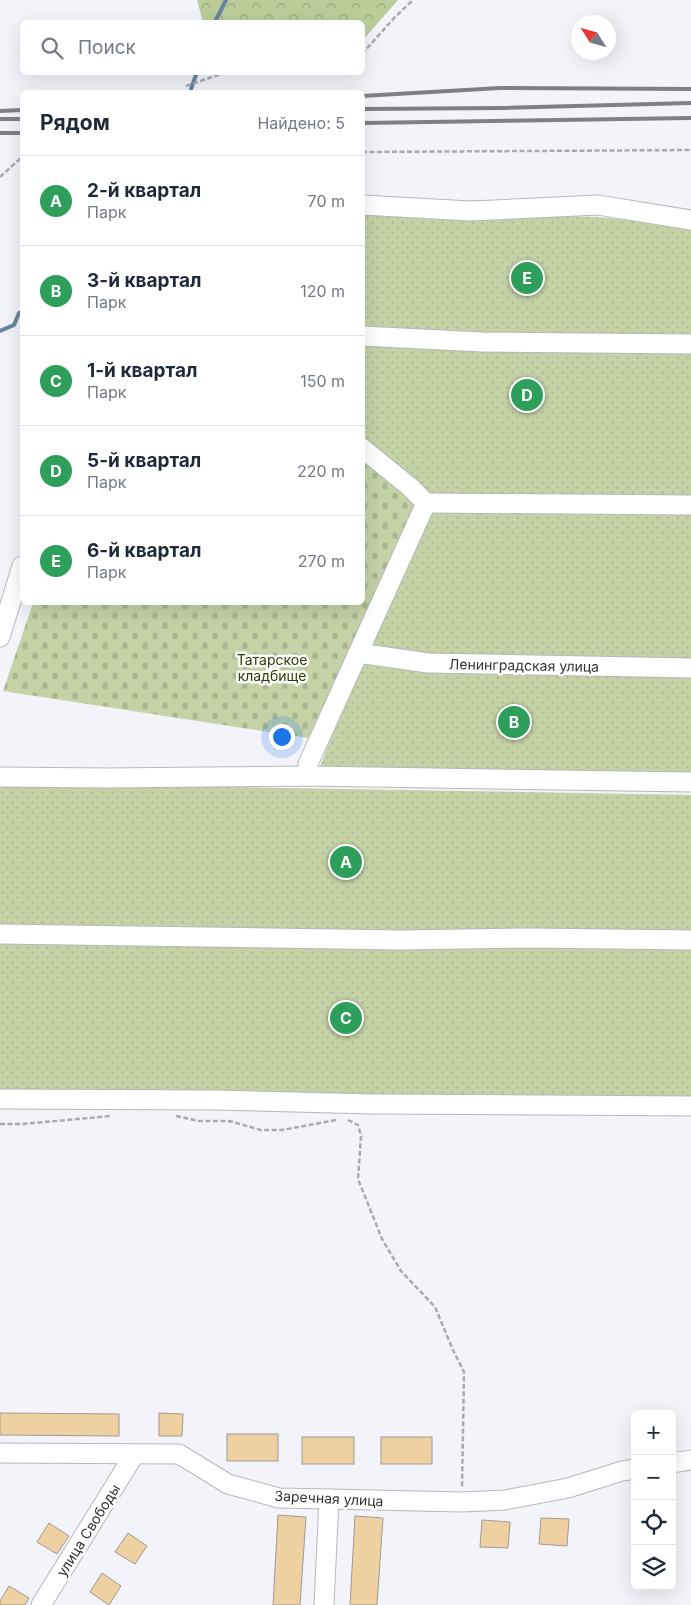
<!DOCTYPE html>
<html lang="ru">
<meta charset="utf-8">
<style>
body{margin:0;font-family:Inter,sans-serif;background:#f2f2f3;color:#1f2937}
.controls{position:absolute;right:15px;bottom:15px;display:grid;overflow:hidden;border-radius:8px;box-shadow:0 5px 20px #0002}
.controls button{width:45px;height:45px;display:grid;place-items:center;padding:0;border:0;border-bottom:1px solid #e0e1e3;background:#fff;color:#1f2937;font:25px sans-serif}
.compass{position:absolute;left:571px;top:15px;width:45px;height:45px;border-radius:50%;background:#fff;box-shadow:0 5px 20px #0002;rotate:307deg}
.you{position:absolute;left:281px;top:736px;width:18px;height:18px;margin:-12px;border:4px solid #fff;border-radius:50%;background:#1a73e8;box-shadow:0 0 0 8px #1a73e833}
.badge{display:grid;place-items:center;width:32px;height:32px;border-radius:50%;background:#ea580c;color:#fff;font-size:16px;font-weight:700}
.pin{position:absolute;translate:-50% -50%;border:2px solid #fff;box-shadow:0 1px 5px #0006}
.list{margin:0;padding:0;list-style:none}
h2{display:flex;justify-content:space-between;align-items:center;height:65px;margin:0;padding:0 20px;font-size:21px}
h2 small{font-size:16px;font-weight:400;color:#747a83}
.list li{display:grid;grid-template-columns:32px 1fr auto;gap:15px;align-items:center;box-sizing:border-box;height:90px;padding:0 20px;border-top:1px solid #e0e1e3}
.list b{display:block;font-size:19px;white-space:nowrap}
.list p{margin:0;font-size:16px;white-space:nowrap;color:#747a83}
.list em{font-size:16px;font-style:normal;color:#747a83}
.icon{flex:none;width:28px;height:28px;fill:none;stroke:currentColor;stroke-width:2;stroke-linecap:round;stroke-linejoin:round}
.map{position:relative;flex:none;width:691px;height:1605px;overflow:hidden}
.search{position:absolute;background:#fff;box-shadow:0 5px 20px #0002;left:20px;top:20px;width:345px;height:55px;display:flex;align-items:center;gap:12px;box-sizing:border-box;padding:0 18px;border-radius:8px;color:#747a83;font-size:19px}
.panel{position:absolute;background:#fff;box-shadow:0 5px 20px #0002;left:20px;top:90px;width:345px;height:515px;border-radius:8px}
.map>svg:first-child{display:block}
.forest{fill:url(#forest-crowns)}
.cemetery{fill:url(#cemetery-stones)}
.garden{fill:url(#garden-dots)}
.lines{fill:none;stroke-linecap:round;stroke-linejoin:round}
.stream{stroke:#65869e;stroke-width:4}
.building{fill:#efd1a1;stroke:#9d9a95}
.minor-casing{stroke:#b6b7bc;stroke-width:21}
.path{stroke:#a9aaad;stroke-width:2.5;stroke-dasharray:5 2.5;stroke-linecap:butt}
.minor{stroke:#fff;stroke-width:19}
.rail{stroke:#808084;stroke-width:4}
.labels{text-anchor:middle;dominant-baseline:central;stroke-width:5;stroke-linejoin:round;paint-order:stroke}
.park-label{font-size:14px;fill:#2f3c00;stroke:#fff}
.street-label{font-size:14px;fill:#323234;stroke:#fff}
</style>
<div class="map">
<svg width="691" height="1605" viewBox="0 0 691 1605">
<defs>
<pattern id="forest-crowns" width="20" height="18" patternUnits="userSpaceOnUse" patternTransform="scale(1.25)"><rect width="20" height="18" fill="#bc9"/><path d="M2 6a3 3 0 1 1 6 0M12 15a3 3 0 1 1 6 0" fill="none" stroke="#99a67e"/></pattern>
<pattern id="cemetery-stones" width="16" height="16" patternUnits="userSpaceOnUse" patternTransform="scale(1.25)"><rect width="16" height="16" fill="#c4d2a6"/><path d="M2 7V4a2 2 0 0 1 4 0v3zM10 15v-3a2 2 0 0 1 4 0v3z" fill="#a9b590"/></pattern>
<pattern id="garden-dots" width="8" height="8" patternUnits="userSpaceOnUse" patternTransform="scale(1.25)"><rect width="8" height="8" fill="#c4d2a6"/><path d="M2 2h.1M6 6h.1" fill="none" stroke="#a9b590" stroke-width="1.8" stroke-linecap="round"/></pattern>
</defs>
<rect width="100%" height="100%" fill="#f3f4f9"/>
<path class="forest" d="M197,0H398L363,40L362,22H203Z"/>
<path class="cemetery" d="M363,455L421,504L357,645L308,738L3,691L33,603L362,602Z"/>
<g class="garden">
<path d="M363,210L597,217L691,225V340L363,332Z"/>
<path d="M363,340L691,347V498L437,500L363,442Z"/>
<path d="M430,508L691,510V662L447,655L371,649Z"/>
<path d="M362,658L691,673V772H318Z"/>
<path d="M0,783L691,795V934L0,929Z"/>
<path d="M0,938L691,942V1097L0,1094Z"/>
</g>
<g class="lines">
<g class="stream">
<path d="M215,22L226,0"/>
<path d="M191,89L197,72"/>
<path d="M0,331L14,325L19,313L22,312"/>
</g>
</g>
<g class="building">
<path d="M0,1413L119,1414V1436L0,1435Z"/>
<path d="M159,1413L183,1414L182,1436H159Z"/>
<rect x="227" y="1434" width="51" height="27"/>
<rect x="302" y="1437" width="52" height="27"/>
<rect x="381" y="1437" width="51" height="27"/>
<path d="M278,1515L306,1517L300,1605H273Z"/>
<path d="M355,1516L383,1518L377,1605H350Z"/>
<path d="M541,1518L569,1519L567,1546L539,1544Z"/>
<path d="M482,1520L510,1522L508,1548L480,1547Z"/>
<path d="M49,1523L69,1536L57,1554L37,1542Z"/>
<path d="M128,1533L147,1546L135,1564L115,1552Z"/>
<path d="M102,1573L121,1586L109,1605L90,1592Z"/>
<path d="M9,1586L29,1598L25,1605H0V1601Z"/>
</g>
<g class="lines">
<g class="minor-casing">
<g id="minor">
<path d="M362,205L471,211L598,205L691,220"/>
<path d="M362,336L482,342L691,344"/>
<path d="M426,503L691,505"/>
<path d="M0,637L22,566"/>
<path d="M358,653L428,663L691,668"/>
<path d="M308,776V764L426,503L410,487L362,448"/>
<path d="M0,777L108,778L308,776L691,782"/>
<path d="M0,934L401,940L529,938L691,940"/>
<path d="M0,1099L215,1100L372,1104L691,1106"/>
<path d="M0,1453L179,1454L228,1484L279,1498L329,1499L462,1502L505,1500L568,1488L622,1471L635,1469"/>
<path d="M672,1463L691,1460"/>
<path d="M41,1605L134,1455"/>
<path d="M324,1605L329,1499"/>
</g>
</g>
<g class="path">
<path d="M362,54L394,18L413,0"/>
<path d="M186,86L227,72"/>
<path d="M362,152L691,150"/>
<path d="M0,177L22,157"/>
<path d="M176,1116L199,1121H229L261,1130H282L336,1120"/>
<path d="M348,1120L358,1125L361,1136L358,1179L382,1239L401,1271L435,1307L453,1350L464,1372L462,1488"/>
<path d="M0,1124H23L111,1116"/>
</g>
<use href="#minor" class="minor"/>
<g class="rail">
<path d="M362,96L500,88L691,89"/>
<path d="M362,109L500,108L691,103"/>
<path d="M0,111L22,110"/>
<path d="M0,119H22"/>
<path d="M362,123L691,118"/>
<path d="M0,133H22"/>
</g>
</g>
<g class="labels">
<g class="park-label">
<text x="272" y="659">Татарское<tspan x="272" dy="16">кладбище</tspan></text>
</g>
<g class="street-label">
<text transform="translate(524 665) rotate(1)">Ленинградская улица</text>
<text transform="translate(329 1498) rotate(3)">Заречная улица</text>
<text transform="translate(88 1530) rotate(-58)">улица Свободы</text>
</g>
</g>
</svg>
<div class="controls">
<button>+</button>
<button>−</button>
<button><svg class="icon" aria-label="locate" viewBox="0 0 24 24"><circle cx="12" cy="12" r="6"/><path d="M12 2v4M12 18v4M2 12h4M18 12h4"/></svg></button>
<button><svg class="icon" aria-label="layers" viewBox="0 0 24 24"><path d="M12 4l9 5-9 5-9-5zM3 14l9 5 9-5"/></svg></button>
</div>
<svg class="compass" viewBox="-18 -18 36 36"><path d="M0-13l5 13h-10z" fill="#e53935"/><path d="M0 13l5-13h-10z" fill="#747a83"/></svg>
<div class="you"></div>
<div class="pin badge" style="left:346px;top:862px;background:#2e9e5b">A</div>
<div class="pin badge" style="left:514px;top:722px;background:#2e9e5b">B</div>
<div class="pin badge" style="left:346px;top:1018px;background:#2e9e5b">C</div>
<div class="pin badge" style="left:527px;top:395px;background:#2e9e5b">D</div>
<div class="pin badge" style="left:527px;top:278px;background:#2e9e5b">E</div>
<div class="search"><svg class="icon" aria-label="search" viewBox="0 0 24 24"><circle cx="10" cy="10" r="6"/><path d="M15 15l6 6"/></svg>Поиск</div>
<section class="panel">
<h2>Рядом<small>Найдено: 5</small></h2>
<ul class="list">
<li><span class="badge" style="background:#2e9e5b">A</span><div><b>2-й квартал</b><p>Парк</p></div><em>70 m</em></li>
<li><span class="badge" style="background:#2e9e5b">B</span><div><b>3-й квартал</b><p>Парк</p></div><em>120 m</em></li>
<li><span class="badge" style="background:#2e9e5b">C</span><div><b>1-й квартал</b><p>Парк</p></div><em>150 m</em></li>
<li><span class="badge" style="background:#2e9e5b">D</span><div><b>5-й квартал</b><p>Парк</p></div><em>220 m</em></li>
<li><span class="badge" style="background:#2e9e5b">E</span><div><b>6-й квартал</b><p>Парк</p></div><em>270 m</em></li>
</ul>
</section>
</div>
